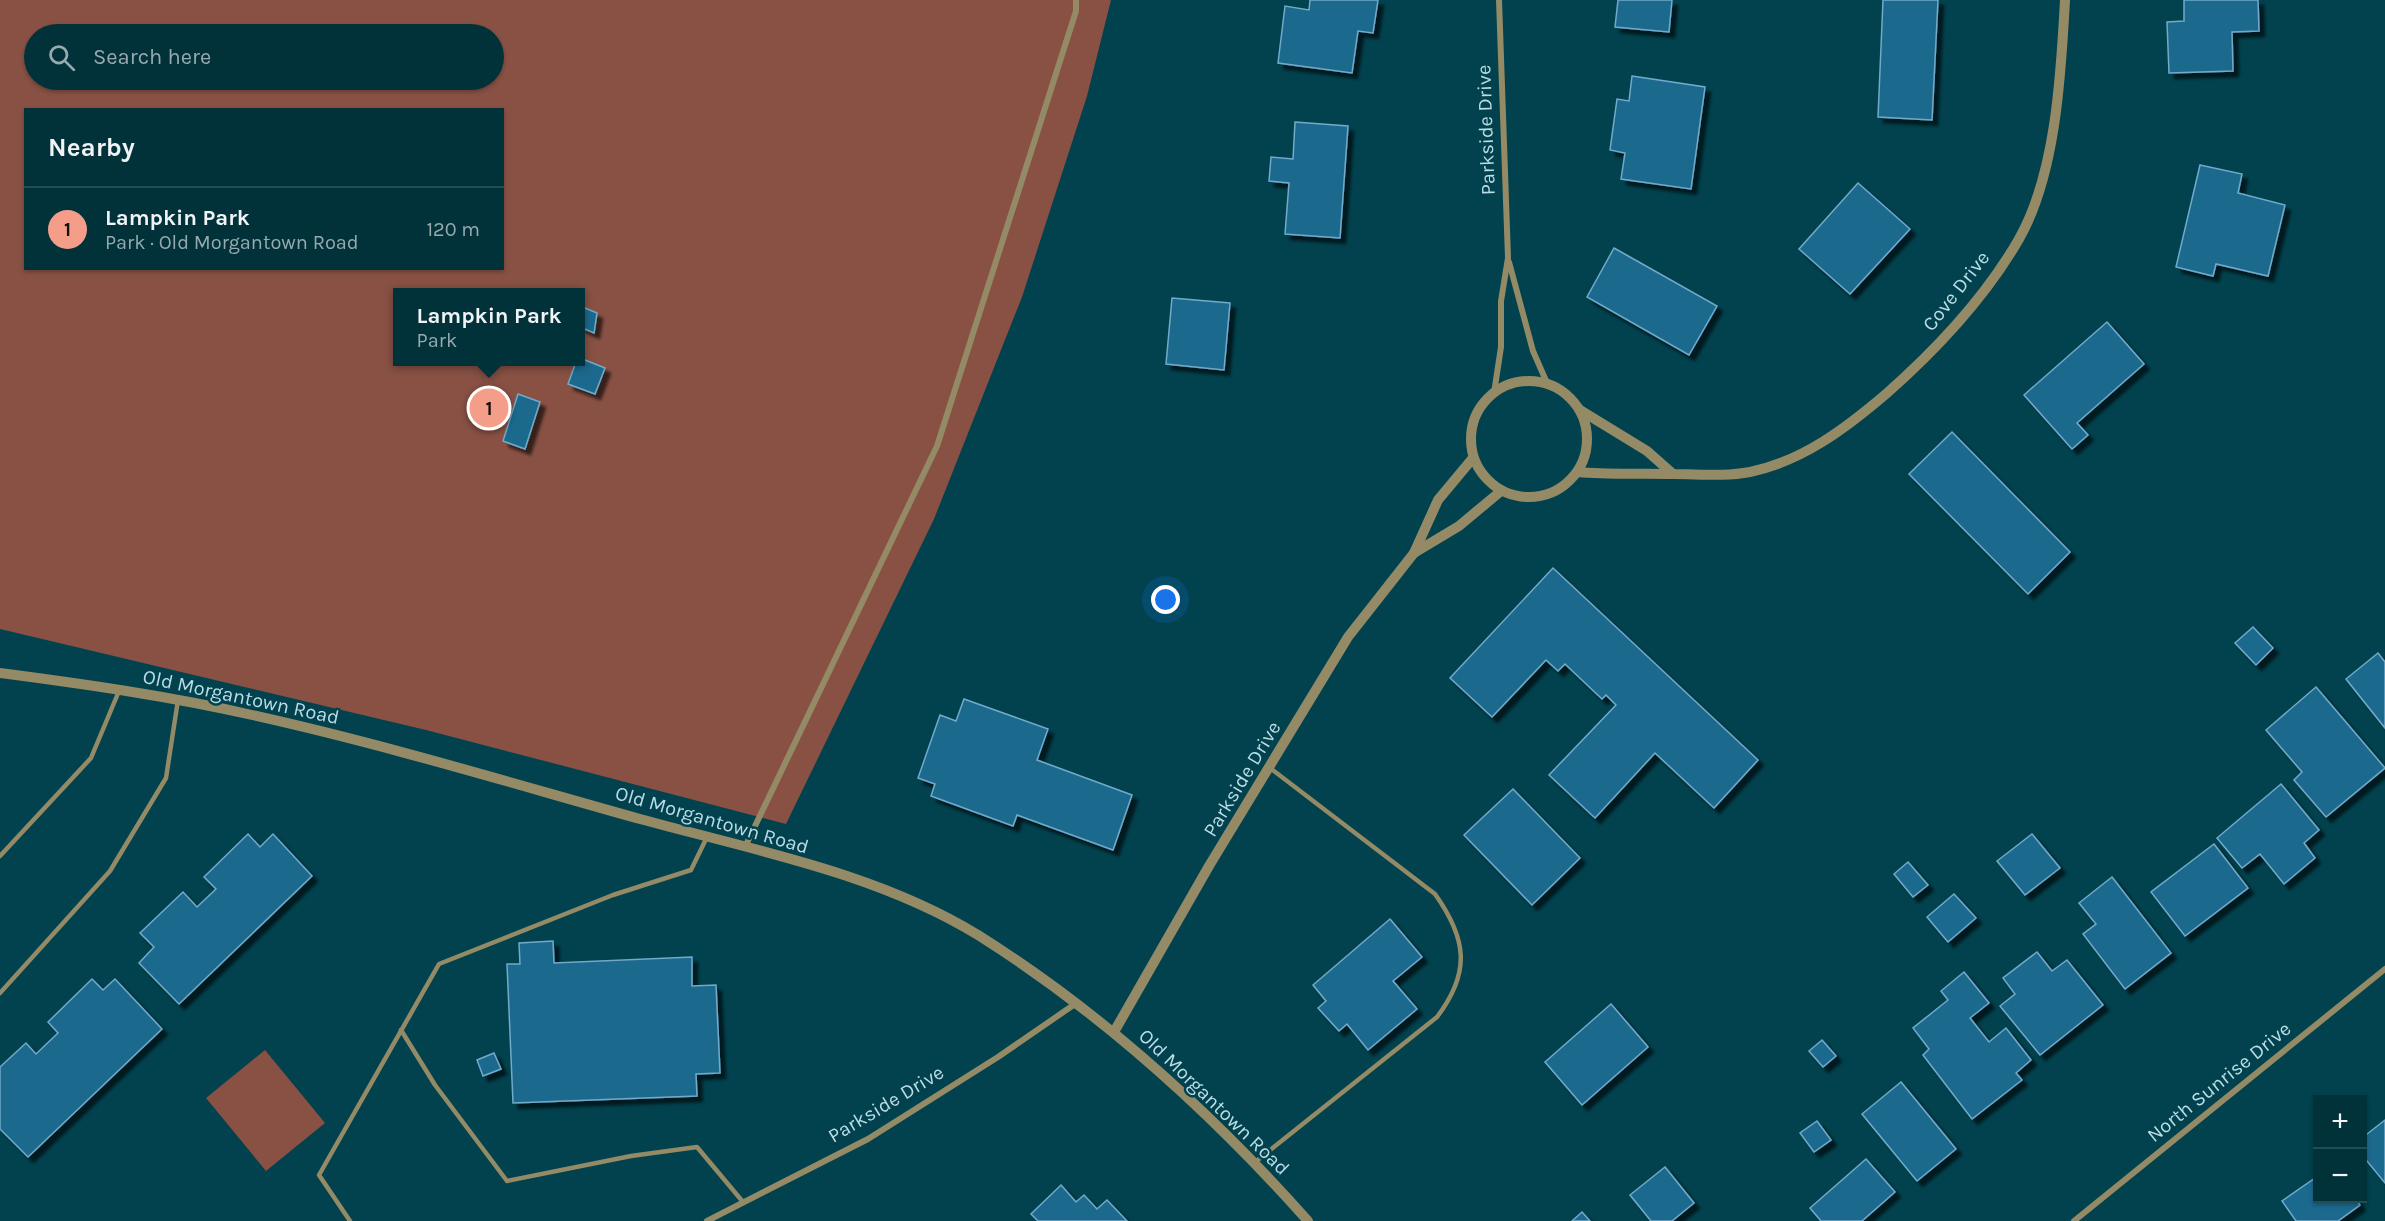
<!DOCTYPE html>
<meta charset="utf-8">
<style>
body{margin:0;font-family:Karla,sans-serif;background:#0b3a42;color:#f1f3f6}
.controls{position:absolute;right:18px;bottom:18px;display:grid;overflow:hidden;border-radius:0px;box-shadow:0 2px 4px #0004}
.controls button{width:54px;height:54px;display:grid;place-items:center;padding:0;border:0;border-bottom:2px solid #234d54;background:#01323a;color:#f1f3f6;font:30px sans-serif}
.you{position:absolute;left:1166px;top:600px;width:21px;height:21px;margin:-15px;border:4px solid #fff;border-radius:50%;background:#1a73e8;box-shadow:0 0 0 9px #1a73e833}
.badge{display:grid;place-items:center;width:39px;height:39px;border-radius:50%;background:#f49e89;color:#111;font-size:20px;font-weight:700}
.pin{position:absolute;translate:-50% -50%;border:3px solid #fff;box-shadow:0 2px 6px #0006}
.popup{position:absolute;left:393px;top:288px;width:192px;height:78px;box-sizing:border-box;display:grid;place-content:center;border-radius:0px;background:#01323a;filter:drop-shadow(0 2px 4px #0005);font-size:20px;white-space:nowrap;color:#96aaaf}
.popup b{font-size:22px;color:#f1f3f6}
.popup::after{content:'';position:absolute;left:50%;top:100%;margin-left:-12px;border:12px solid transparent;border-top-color:#01323a}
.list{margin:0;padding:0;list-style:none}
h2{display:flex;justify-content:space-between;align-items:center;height:78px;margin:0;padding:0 24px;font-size:26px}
h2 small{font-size:20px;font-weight:400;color:#96aaaf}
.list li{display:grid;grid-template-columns:39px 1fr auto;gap:18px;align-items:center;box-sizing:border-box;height:84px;padding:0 24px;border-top:2px solid #234d54}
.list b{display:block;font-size:22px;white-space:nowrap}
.list p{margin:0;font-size:20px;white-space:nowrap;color:#96aaaf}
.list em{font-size:20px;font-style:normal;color:#96aaaf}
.icon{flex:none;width:33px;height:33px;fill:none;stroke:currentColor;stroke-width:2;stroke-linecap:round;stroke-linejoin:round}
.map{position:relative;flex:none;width:2385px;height:1221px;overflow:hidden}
.search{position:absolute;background:#01323a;box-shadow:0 2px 4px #0004;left:24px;top:24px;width:480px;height:66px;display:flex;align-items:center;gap:15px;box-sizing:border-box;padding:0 21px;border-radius:33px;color:#96aaaf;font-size:22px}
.panel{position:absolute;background:#01323a;box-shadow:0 2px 4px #0004;left:24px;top:108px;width:480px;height:162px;border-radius:0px}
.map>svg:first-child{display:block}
.green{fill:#885144;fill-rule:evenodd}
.building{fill:#1d698e;stroke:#71aacb;stroke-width:1.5;filter:url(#shadow)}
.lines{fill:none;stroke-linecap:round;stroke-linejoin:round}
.service{stroke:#948a66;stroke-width:4.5}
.minor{stroke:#948a66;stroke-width:6}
.tertiary{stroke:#948a66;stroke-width:10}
.labels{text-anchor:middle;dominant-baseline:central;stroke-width:5;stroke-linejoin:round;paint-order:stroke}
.street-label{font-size:20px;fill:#badce5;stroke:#01424e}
</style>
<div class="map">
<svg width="2385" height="1221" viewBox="0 0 2385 1221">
<defs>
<filter id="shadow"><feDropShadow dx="5.5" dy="5.5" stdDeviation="1.5" flood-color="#0009"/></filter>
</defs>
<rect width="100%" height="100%" fill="#01424e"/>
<g class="green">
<path d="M0,0H1111L1087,96L1022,297L934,519L786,824L426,730L0,629ZM34,34H494V80H34ZM26,110H502V268H26ZM398,292H580V362H398Z"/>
<path d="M265,1050L325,1123L266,1171L206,1098Z"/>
</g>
<g class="building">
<path d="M1310,0H1378L1373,33L1358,31L1352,73L1278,63L1285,6L1309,10Z"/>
<path d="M1618,0H1672L1669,32L1615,27Z"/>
<path d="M1883,0H1938L1932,120L1878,117Z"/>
<path d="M2184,0H2258L2259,31L2232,32L2233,71L2169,73L2167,22L2184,21Z"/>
<path d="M1632,76L1705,87L1691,189L1621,179L1625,153L1610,150L1617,99L1629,101Z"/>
<path d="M1295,122L1348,126L1340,238L1285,234L1289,183L1269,181L1271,157L1293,159Z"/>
<path d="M2200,165L2242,174L2238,193L2285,205L2268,276L2216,264L2213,276L2176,267Z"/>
<path d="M1858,183L1910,229L1850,294L1799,249Z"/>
<path d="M1614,248L1717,306L1689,355L1587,297Z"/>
<path d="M1172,298L1230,303L1224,370L1166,364Z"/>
<path d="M580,306L597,313L594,333L580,327Z"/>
<path d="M2107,322L2144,364L2077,423L2088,435L2072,449L2024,395Z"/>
<path d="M580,358L605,368L595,394L568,384L576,362H580Z"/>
<path d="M518,394L540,402L525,449L503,441Z"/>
<path d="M1952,432L2070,552L2028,594L1909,474Z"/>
<path d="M1553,568L1758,760L1714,808L1655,753L1595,818L1549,775L1616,705L1606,695L1602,699L1565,664L1558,671L1546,660L1492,717L1450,678Z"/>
<path d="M2253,627L2273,648L2256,665L2235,643Z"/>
<path d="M2378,653L2385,662V728L2346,679Z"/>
<path d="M2316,687L2385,768L2326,817L2294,780L2302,772L2266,730Z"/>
<path d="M964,699L1048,729L1037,760L1132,795L1113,850L1017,815L1013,826L931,796L935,784L918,778L940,715L956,721Z"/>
<path d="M2281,784L2319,830L2304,843L2315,858L2284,884L2260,854L2242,868L2217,838Z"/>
<path d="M1513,789L1580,858L1532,905L1464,835Z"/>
<path d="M248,834L260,847L273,834L312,876L179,1004L139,963L154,947L140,933L183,892L197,907L216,889L204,877Z"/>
<path d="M2032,834L2060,868L2025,895L1997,861Z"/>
<path d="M2214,844L2248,888L2185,936L2151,892Z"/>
<path d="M1908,862L1928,885L1913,897L1894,874Z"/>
<path d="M2112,877L2171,953L2125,989L2083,934L2096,924L2079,903Z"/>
<path d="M1954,894L1976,918L1948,942L1927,917Z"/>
<path d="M1390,919L1422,957L1393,981L1417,1009L1368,1050L1347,1024L1339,1031L1318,1008L1326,1001L1313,985Z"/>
<path d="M553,941L554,963L692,957V986L716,985L720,1073L696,1074L697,1096L513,1103L507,964H520L519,943Z"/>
<path d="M2037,952L2052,971L2067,960L2103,1005L2040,1055L2000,1006L2015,994L2003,978Z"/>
<path d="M1964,972L1989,1003L1970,1018L1989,1042L2006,1028L2031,1060L2016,1073L2022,1080L1972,1119L1923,1055L1929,1049L1913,1028L1948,1000L1941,991Z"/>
<path d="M92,979L103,990L115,979L162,1029L28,1157L0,1129V1067L26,1043L36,1054L58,1033L48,1022Z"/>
<path d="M1611,1004L1648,1047L1582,1105L1545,1062Z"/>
<path d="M1822,1040L1836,1056L1823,1067L1809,1051Z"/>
<path d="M494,1053L501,1069L483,1076L477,1060Z"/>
<path d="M1901,1082L1956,1149L1917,1181L1862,1114Z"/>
<path d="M2385,1120V1183L2362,1155V1138Z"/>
<path d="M1817,1121L1831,1140L1814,1152L1800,1133Z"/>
<path d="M1866,1159L1895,1192L1862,1221H1821L1810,1208Z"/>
<path d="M1665,1167L1694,1203L1672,1221H1651L1630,1195Z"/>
<path d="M2318,1176V1198H2355L2360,1205L2338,1221H2296L2282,1201Z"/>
<path d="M1061,1185L1076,1202L1084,1195L1097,1209L1107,1200L1127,1221H1038L1031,1214Z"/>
<path d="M1582,1212L1590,1221H1572Z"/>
</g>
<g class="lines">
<g class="service">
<path d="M0,856L91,758L119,691"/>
<path d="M0,993L110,871L166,778L178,700"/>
<path d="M401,1030L435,1085L507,1181L631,1156L697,1147L743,1202"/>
<path d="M1254,1163L1437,1017C1471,972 1467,939 1435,894L1270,768"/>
<path d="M350,1221L319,1175L439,964L613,895L691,870L707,837"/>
</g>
<g class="minor">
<path d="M1509,262L1533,351L1547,383"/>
<path d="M1494,393L1501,347V301L1508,258L1499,0"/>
<path d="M745,847L937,446L1076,11V0"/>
<path d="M707,1221L868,1139L998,1057L1075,1004"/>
<path d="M2074,1221L2385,969"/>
</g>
<g class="tertiary">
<circle cx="1529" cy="439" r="58"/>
<path d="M1580,410L1647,451L1673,474"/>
<path d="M1578,472C1610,475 1641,473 1673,474C1699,474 1724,477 1750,472C1803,461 1846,428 1886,394C1937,349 1985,298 2019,239C2056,174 2061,74 2065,0"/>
<path d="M1414,553L1459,526L1501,491"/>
<path d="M0,673C84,684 169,696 252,715C383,744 511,783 640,819C753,850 877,873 978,935C1102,1013 1211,1112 1308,1221"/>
<path d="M1114,1032L1209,866L1348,637L1414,553L1438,500L1473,458"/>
</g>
</g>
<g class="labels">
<g class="street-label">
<text transform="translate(1486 130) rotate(-92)">Parkside Drive</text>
<text transform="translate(1956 291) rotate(-52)">Cove Drive</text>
<text transform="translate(241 697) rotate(12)">Old Morgantown Road</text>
<text transform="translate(1242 779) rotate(-59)">Parkside Drive</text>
<text transform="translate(712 820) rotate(16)">Old Morgantown Road</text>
<text transform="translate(2219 1082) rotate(-39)">North Sunrise Drive</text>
<text transform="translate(1214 1102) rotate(44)">Old Morgantown Road</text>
<text transform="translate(886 1104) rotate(-31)">Parkside Drive</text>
</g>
</g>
</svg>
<div class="controls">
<button>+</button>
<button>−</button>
</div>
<div class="you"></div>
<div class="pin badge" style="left:489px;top:408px">1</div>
<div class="popup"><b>Lampkin Park</b>Park</div>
<div class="search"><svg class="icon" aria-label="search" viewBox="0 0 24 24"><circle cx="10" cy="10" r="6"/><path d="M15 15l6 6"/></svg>Search here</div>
<section class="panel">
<h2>Nearby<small></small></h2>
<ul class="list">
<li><span class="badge">1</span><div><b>Lampkin Park</b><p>Park · Old Morgantown Road</p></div><em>120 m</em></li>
</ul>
</section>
</div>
